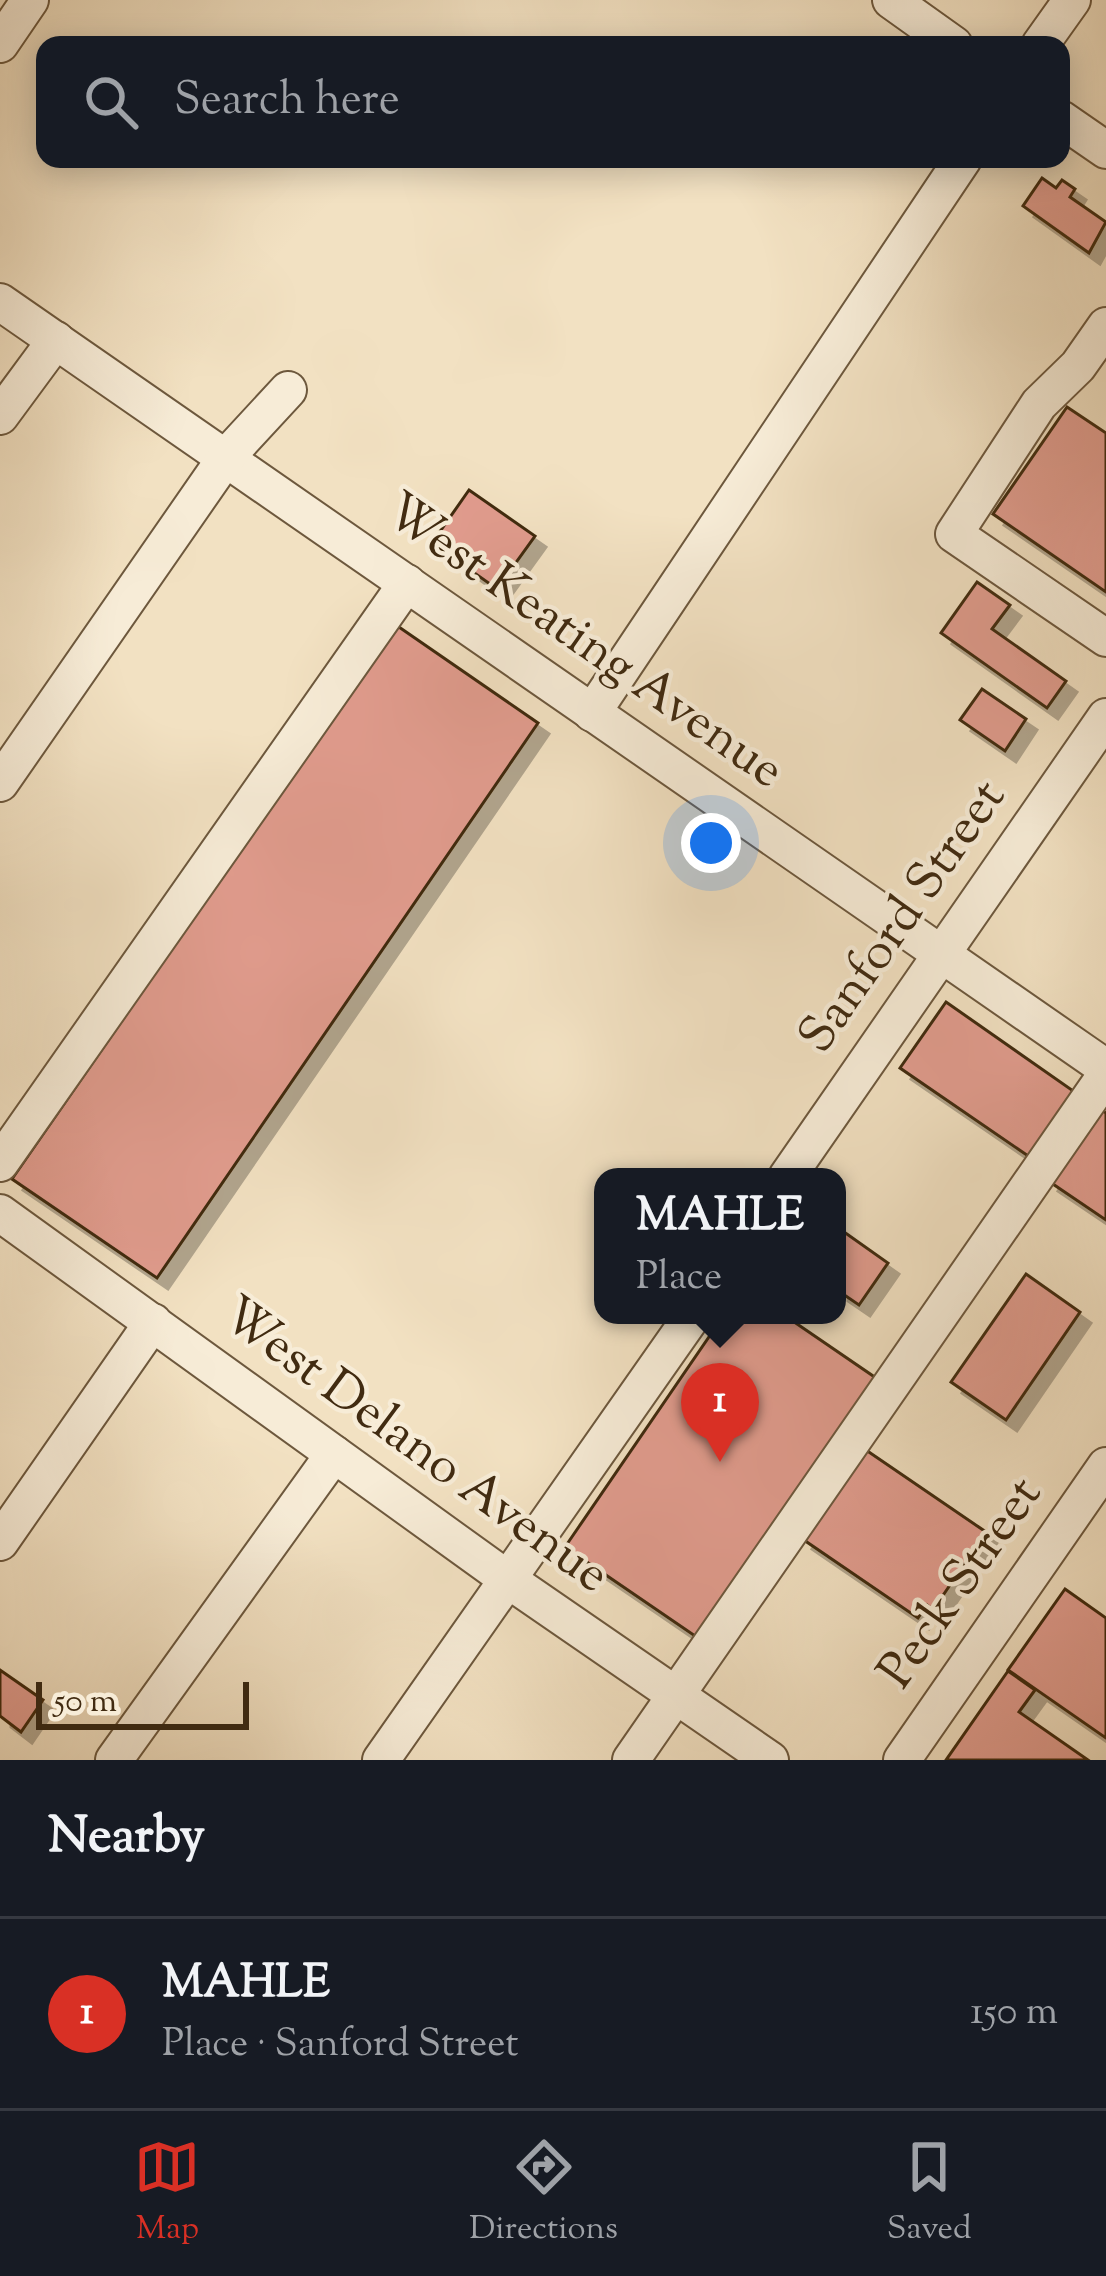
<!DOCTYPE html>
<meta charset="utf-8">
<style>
body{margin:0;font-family:"Sorts Mill Goudy",serif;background:#20242c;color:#f1f3f6}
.scale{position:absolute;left:36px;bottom:30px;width:213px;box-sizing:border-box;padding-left:12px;border:6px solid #412b11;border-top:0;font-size:33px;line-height:42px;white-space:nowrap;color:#412b11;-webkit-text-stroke:9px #f7ecd7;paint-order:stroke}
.you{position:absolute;left:711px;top:843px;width:42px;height:42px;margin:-30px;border:9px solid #fff;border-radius:50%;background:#1a73e8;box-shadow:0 0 0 18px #1a73e833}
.badge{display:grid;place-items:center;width:78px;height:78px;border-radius:50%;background:#d93025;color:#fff;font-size:39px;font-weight:700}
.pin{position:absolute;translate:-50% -99px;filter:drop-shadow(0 3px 6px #0008)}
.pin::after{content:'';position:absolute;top:63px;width:42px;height:36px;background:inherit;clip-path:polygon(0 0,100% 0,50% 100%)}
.popup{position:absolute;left:594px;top:1168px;width:252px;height:156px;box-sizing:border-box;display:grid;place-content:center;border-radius:24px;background:#171b24;filter:drop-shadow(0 3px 9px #0005);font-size:39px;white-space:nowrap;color:#9ea1a6}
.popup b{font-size:45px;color:#f1f3f6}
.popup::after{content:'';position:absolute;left:50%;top:100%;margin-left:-24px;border:24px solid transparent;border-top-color:#171b24}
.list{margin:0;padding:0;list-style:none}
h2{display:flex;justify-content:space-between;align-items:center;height:156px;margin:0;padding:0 48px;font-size:51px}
h2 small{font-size:39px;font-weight:400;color:#9ea1a6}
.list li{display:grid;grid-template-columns:78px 1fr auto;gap:36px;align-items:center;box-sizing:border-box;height:192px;padding:0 48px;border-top:3px solid #363941}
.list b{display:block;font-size:45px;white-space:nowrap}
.list p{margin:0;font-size:39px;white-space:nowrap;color:#9ea1a6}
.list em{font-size:39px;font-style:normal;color:#9ea1a6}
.icon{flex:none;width:66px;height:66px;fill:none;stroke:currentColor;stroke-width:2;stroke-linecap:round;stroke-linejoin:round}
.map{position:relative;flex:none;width:1106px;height:1760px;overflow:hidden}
.search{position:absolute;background:#171b24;box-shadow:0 6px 30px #0003;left:36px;right:36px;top:36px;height:132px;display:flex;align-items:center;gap:30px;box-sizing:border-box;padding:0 42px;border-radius:24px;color:#9ea1a6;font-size:45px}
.sheet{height:348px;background:#171b24}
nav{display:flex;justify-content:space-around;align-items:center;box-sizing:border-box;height:168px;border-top:3px solid #363941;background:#171b24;font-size:33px;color:#9ea1a6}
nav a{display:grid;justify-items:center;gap:6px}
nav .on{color:#d93025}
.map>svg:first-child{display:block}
.building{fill:#e19c8e;stroke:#412b11;stroke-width:3;filter:url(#shadow)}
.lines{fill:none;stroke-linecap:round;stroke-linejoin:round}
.minor-casing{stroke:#6d583d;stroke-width:40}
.minor{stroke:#f7ecd7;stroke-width:36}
.labels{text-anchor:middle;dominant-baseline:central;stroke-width:9;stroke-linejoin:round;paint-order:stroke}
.street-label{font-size:51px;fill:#412b11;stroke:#f7ecd7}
</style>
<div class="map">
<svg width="1106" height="1760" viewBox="0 0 1106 1760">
<defs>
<filter id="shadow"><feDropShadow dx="11" dy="11" stdDeviation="0" flood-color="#0004"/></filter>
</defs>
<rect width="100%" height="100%" fill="#f2e1c2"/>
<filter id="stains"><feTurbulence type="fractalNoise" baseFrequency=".00167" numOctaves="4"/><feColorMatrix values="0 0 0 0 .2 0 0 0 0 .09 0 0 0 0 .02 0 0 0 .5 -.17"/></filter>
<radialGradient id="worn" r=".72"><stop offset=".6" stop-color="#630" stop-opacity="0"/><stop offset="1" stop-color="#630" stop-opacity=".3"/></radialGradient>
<g class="building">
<path d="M1042,178L1056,188L1062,180L1075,189L1070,197L1106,222L1089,253L1023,206Z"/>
<path d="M1067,407L1106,433V592L993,514Z"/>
<path d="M469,490L535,536L497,589L432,543Z"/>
<path d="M977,582L1010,605L992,629L1066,681L1047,708L941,633Z"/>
<path d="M396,625L538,723L157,1278L12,1179Z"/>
<path d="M982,689L1026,719L1005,751L960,720Z"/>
<path d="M946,1002L1079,1095L1034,1160L900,1068Z"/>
<path d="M1097,1107L1106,1113V1220L1047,1180Z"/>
<path d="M837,1227L888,1263L859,1305L837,1290Z"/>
<path d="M1026,1274L1080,1312L1006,1420L951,1382Z"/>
<path d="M724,1315H784L876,1378L698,1638L565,1547Z"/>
<path d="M863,1448L986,1532L933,1610L927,1605L918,1618L801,1538Z"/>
<path d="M1065,1589L1106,1618V1738L1008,1670Z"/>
<path d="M0,1670L43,1700L21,1732L0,1716Z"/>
<path d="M1008,1671L1035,1690L1019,1712L1088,1760H946Z"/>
</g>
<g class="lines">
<g class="minor-casing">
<g id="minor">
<path d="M891,0L954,45"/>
<path d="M0,44L30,0"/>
<path d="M1040,45L1072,0"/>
<path d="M1061,119L1106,150"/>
<path d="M0,302L1106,1068"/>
<path d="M1106,326L1078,366L1039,404L954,534L1106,638"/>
<path d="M0,416L56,340"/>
<path d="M592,713L963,159"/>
<path d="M0,783L227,456L288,390"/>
<path d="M0,1163L407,583"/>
<path d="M787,1177L1106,717"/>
<path d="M0,1213L510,1581L770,1760"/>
<path d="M0,1542L153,1322"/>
<path d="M114,1760L334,1454"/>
<path d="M381,1760L693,1315"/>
<path d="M631,1760L1106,1075"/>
<path d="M902,1760L1106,1466"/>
</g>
</g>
<use href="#minor" class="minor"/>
</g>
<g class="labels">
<g class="street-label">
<text transform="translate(583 643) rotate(35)">West Keating Avenue</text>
<text transform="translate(904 918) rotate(-55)">Sanford Street</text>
<text transform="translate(414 1447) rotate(36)">West Delano Avenue</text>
<text transform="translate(962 1584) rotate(-55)">Peck Street</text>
</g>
</g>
<rect width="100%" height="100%" filter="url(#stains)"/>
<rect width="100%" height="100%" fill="url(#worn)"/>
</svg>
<div class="scale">50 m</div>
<div class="you"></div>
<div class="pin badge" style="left:720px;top:1462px">1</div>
<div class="popup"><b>MAHLE</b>Place</div>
<div class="search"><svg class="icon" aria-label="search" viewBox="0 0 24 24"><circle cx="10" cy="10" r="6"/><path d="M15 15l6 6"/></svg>Search here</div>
</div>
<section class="sheet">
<h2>Nearby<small></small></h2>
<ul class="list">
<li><span class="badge">1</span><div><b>MAHLE</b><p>Place · Sanford Street</p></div><em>150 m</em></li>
</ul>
</section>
<nav>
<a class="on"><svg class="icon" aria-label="map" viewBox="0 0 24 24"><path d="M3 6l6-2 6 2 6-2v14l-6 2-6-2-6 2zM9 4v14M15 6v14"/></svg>Map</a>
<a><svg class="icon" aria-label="directions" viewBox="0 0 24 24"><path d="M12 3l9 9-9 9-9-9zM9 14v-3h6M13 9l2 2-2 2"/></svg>Directions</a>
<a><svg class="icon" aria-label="saved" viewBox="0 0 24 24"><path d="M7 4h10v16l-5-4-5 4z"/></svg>Saved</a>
</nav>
